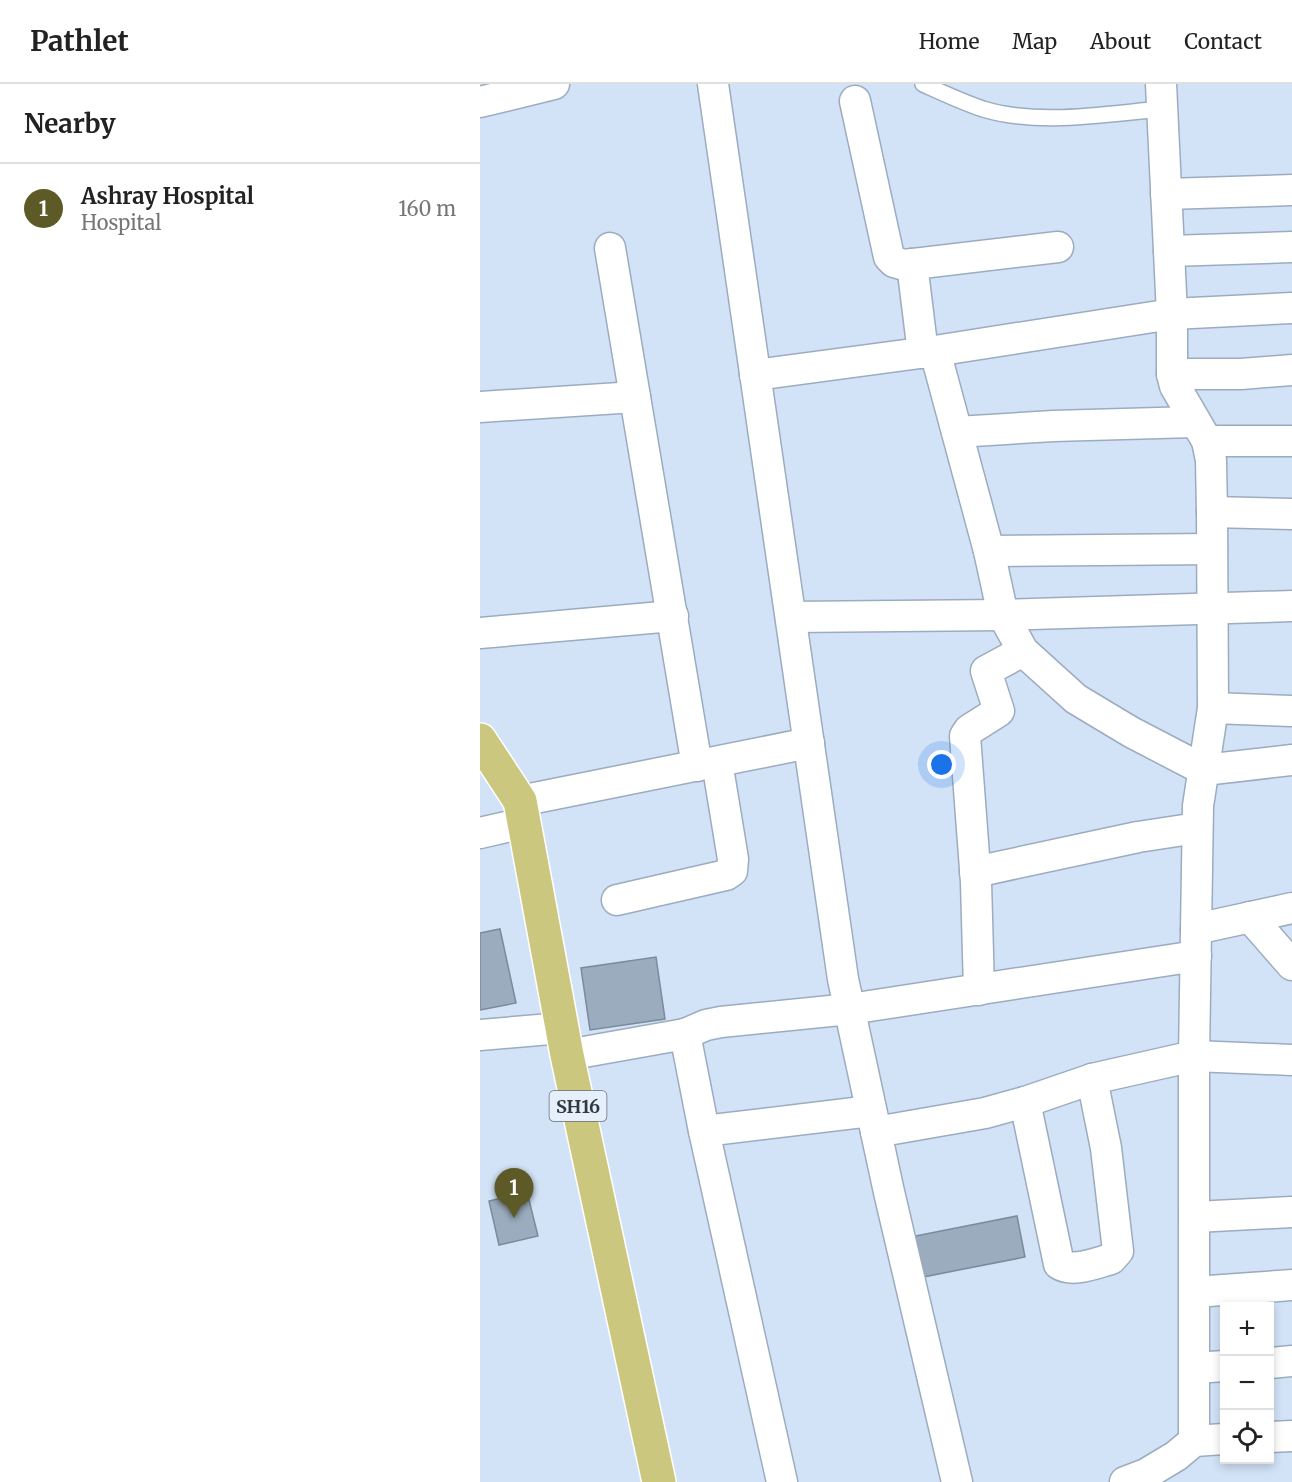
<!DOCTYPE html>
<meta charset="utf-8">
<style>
body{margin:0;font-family:Merriweather,serif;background:#f6f6f6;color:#222}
.controls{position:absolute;right:18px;bottom:18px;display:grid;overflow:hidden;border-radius:0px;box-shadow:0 3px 9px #0003}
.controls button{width:54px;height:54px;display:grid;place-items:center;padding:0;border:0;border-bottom:2px solid #e0e0e0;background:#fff;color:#222;font:30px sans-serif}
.you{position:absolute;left:462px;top:681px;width:21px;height:21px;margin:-15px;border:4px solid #fff;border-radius:50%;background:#1a73e8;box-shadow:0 0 0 9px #1a73e833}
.badge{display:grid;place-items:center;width:39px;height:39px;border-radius:50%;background:#5d5a27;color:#fff;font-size:20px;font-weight:700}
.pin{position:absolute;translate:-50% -50px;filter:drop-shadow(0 2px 3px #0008)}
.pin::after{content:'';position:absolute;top:32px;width:21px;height:18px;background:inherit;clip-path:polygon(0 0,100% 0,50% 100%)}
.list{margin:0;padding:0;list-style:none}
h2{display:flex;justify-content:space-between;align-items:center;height:78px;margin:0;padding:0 24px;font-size:26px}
h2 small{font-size:20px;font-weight:400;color:#767676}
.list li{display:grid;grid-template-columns:39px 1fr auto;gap:18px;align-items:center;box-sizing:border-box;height:90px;padding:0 24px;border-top:2px solid #e0e0e0}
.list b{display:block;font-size:22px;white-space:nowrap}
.list p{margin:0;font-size:20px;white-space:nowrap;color:#767676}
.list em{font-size:20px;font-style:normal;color:#767676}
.icon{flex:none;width:33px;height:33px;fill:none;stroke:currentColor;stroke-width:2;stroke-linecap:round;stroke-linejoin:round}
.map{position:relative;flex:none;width:812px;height:1398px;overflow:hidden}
header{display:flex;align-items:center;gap:36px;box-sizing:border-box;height:84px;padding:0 30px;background:#fff;border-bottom:2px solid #e0e0e0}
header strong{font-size:28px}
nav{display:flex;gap:33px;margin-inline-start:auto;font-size:21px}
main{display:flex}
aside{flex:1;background:#fff}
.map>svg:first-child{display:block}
.building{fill:#9bacbe;stroke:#7b8a9d;stroke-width:1.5}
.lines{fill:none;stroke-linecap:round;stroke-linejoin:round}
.service-casing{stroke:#9cacbf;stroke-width:18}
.minor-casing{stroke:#9cacbf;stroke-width:33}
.primary-casing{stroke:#fff;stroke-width:36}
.service{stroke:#fff;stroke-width:15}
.minor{stroke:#fff;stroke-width:30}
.primary{stroke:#cbc77e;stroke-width:33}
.labels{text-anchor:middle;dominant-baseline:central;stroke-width:5;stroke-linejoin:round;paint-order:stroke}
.shield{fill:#e6f0fc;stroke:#676f78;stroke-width:1.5}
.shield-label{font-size:18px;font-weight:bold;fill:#313840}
</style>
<header>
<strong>Pathlet</strong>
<nav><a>Home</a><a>Map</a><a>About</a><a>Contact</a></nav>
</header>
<main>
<aside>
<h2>Nearby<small></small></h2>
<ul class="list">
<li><span class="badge">1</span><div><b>Ashray Hospital</b><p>Hospital</p></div><em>160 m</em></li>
</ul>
</aside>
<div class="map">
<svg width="812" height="1398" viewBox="0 0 812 1398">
<rect width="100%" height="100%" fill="#d2e3f7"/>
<g class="building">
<path d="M20,845L36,919L0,926V849Z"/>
<path d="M176,873L185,935L110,946L101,884Z"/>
<path d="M47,1108L58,1152L19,1161L9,1117Z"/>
<path d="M537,1132L545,1173L433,1195L425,1154Z"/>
</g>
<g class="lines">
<g class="service-casing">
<path id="service" d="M443,0C463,9 482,18 503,25C559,42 625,30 682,25"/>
</g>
<g class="minor-casing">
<g id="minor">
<path d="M233,0L363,895L409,1108L477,1398"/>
<path d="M681,0L692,230V290L695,302L727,357L731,376L732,428L733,624L718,722L714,972V1357"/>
<path d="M375,17L409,173L414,178L425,181L578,163"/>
<path d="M0,18L74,0"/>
<path d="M686,110L812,106"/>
<path d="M130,164L217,682"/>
<path d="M689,167L812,163"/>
<path d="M432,180L443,269"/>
<path d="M455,267L509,467L523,531L543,567L596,615L651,648L724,686L812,676"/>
<path d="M692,290H761L812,286"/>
<path d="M275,291L455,267L692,230L812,224"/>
<path d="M0,323L155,313"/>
<path d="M477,348L573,342L714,338"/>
<path d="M727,357H812"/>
<path d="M732,428L812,430"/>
<path d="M509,467L732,465"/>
<path d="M311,533L523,531L812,522"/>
<path d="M0,549L193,532"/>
<path d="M733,624L812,627"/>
<path d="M40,717L329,659"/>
<path d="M0,749L44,739"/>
<path d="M495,788L658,753L717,744"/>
<path d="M137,816L246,791L252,787L253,775L237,678"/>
<path d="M770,833L812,881"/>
<path d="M716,845L812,824"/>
<path d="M499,906L496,798L485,652L489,646L519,627L506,587L543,567"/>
<path d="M205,950L226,941L241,938L370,925L716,872"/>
<path d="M0,951L82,944"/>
<path d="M87,971L205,950L224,1047L302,1398"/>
<path d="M545,1018L579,1180C593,1189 616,1179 631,1175L638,1167L626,1064L612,995"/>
<path d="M224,1047L391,1027"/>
<path d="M396,1048L505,1029L545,1018L612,995L714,972L812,976"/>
<path d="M715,1133L812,1128"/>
<path d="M715,1208L812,1201"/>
<path d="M790,1279L812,1277"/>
<path d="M716,1284L744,1282"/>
<path d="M790,1353L812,1352"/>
<path d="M645,1398L666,1390L696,1372L714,1357L744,1355"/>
</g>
</g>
<g class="primary-casing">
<path id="primary" d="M0,656L40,717L87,971L179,1398"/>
</g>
<use href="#service" class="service"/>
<use href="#minor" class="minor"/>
<use href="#primary" class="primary"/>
</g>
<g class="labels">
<rect class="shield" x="69.5" y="1007" width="57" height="30" rx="4.5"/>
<g class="shield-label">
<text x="98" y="1022">SH16</text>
</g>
</g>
</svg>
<div class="controls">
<button>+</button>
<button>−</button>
<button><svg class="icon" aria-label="locate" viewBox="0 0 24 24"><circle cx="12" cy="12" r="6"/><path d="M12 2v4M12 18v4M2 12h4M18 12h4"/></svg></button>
</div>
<div class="you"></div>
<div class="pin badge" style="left:34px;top:1134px">1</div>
</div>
</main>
